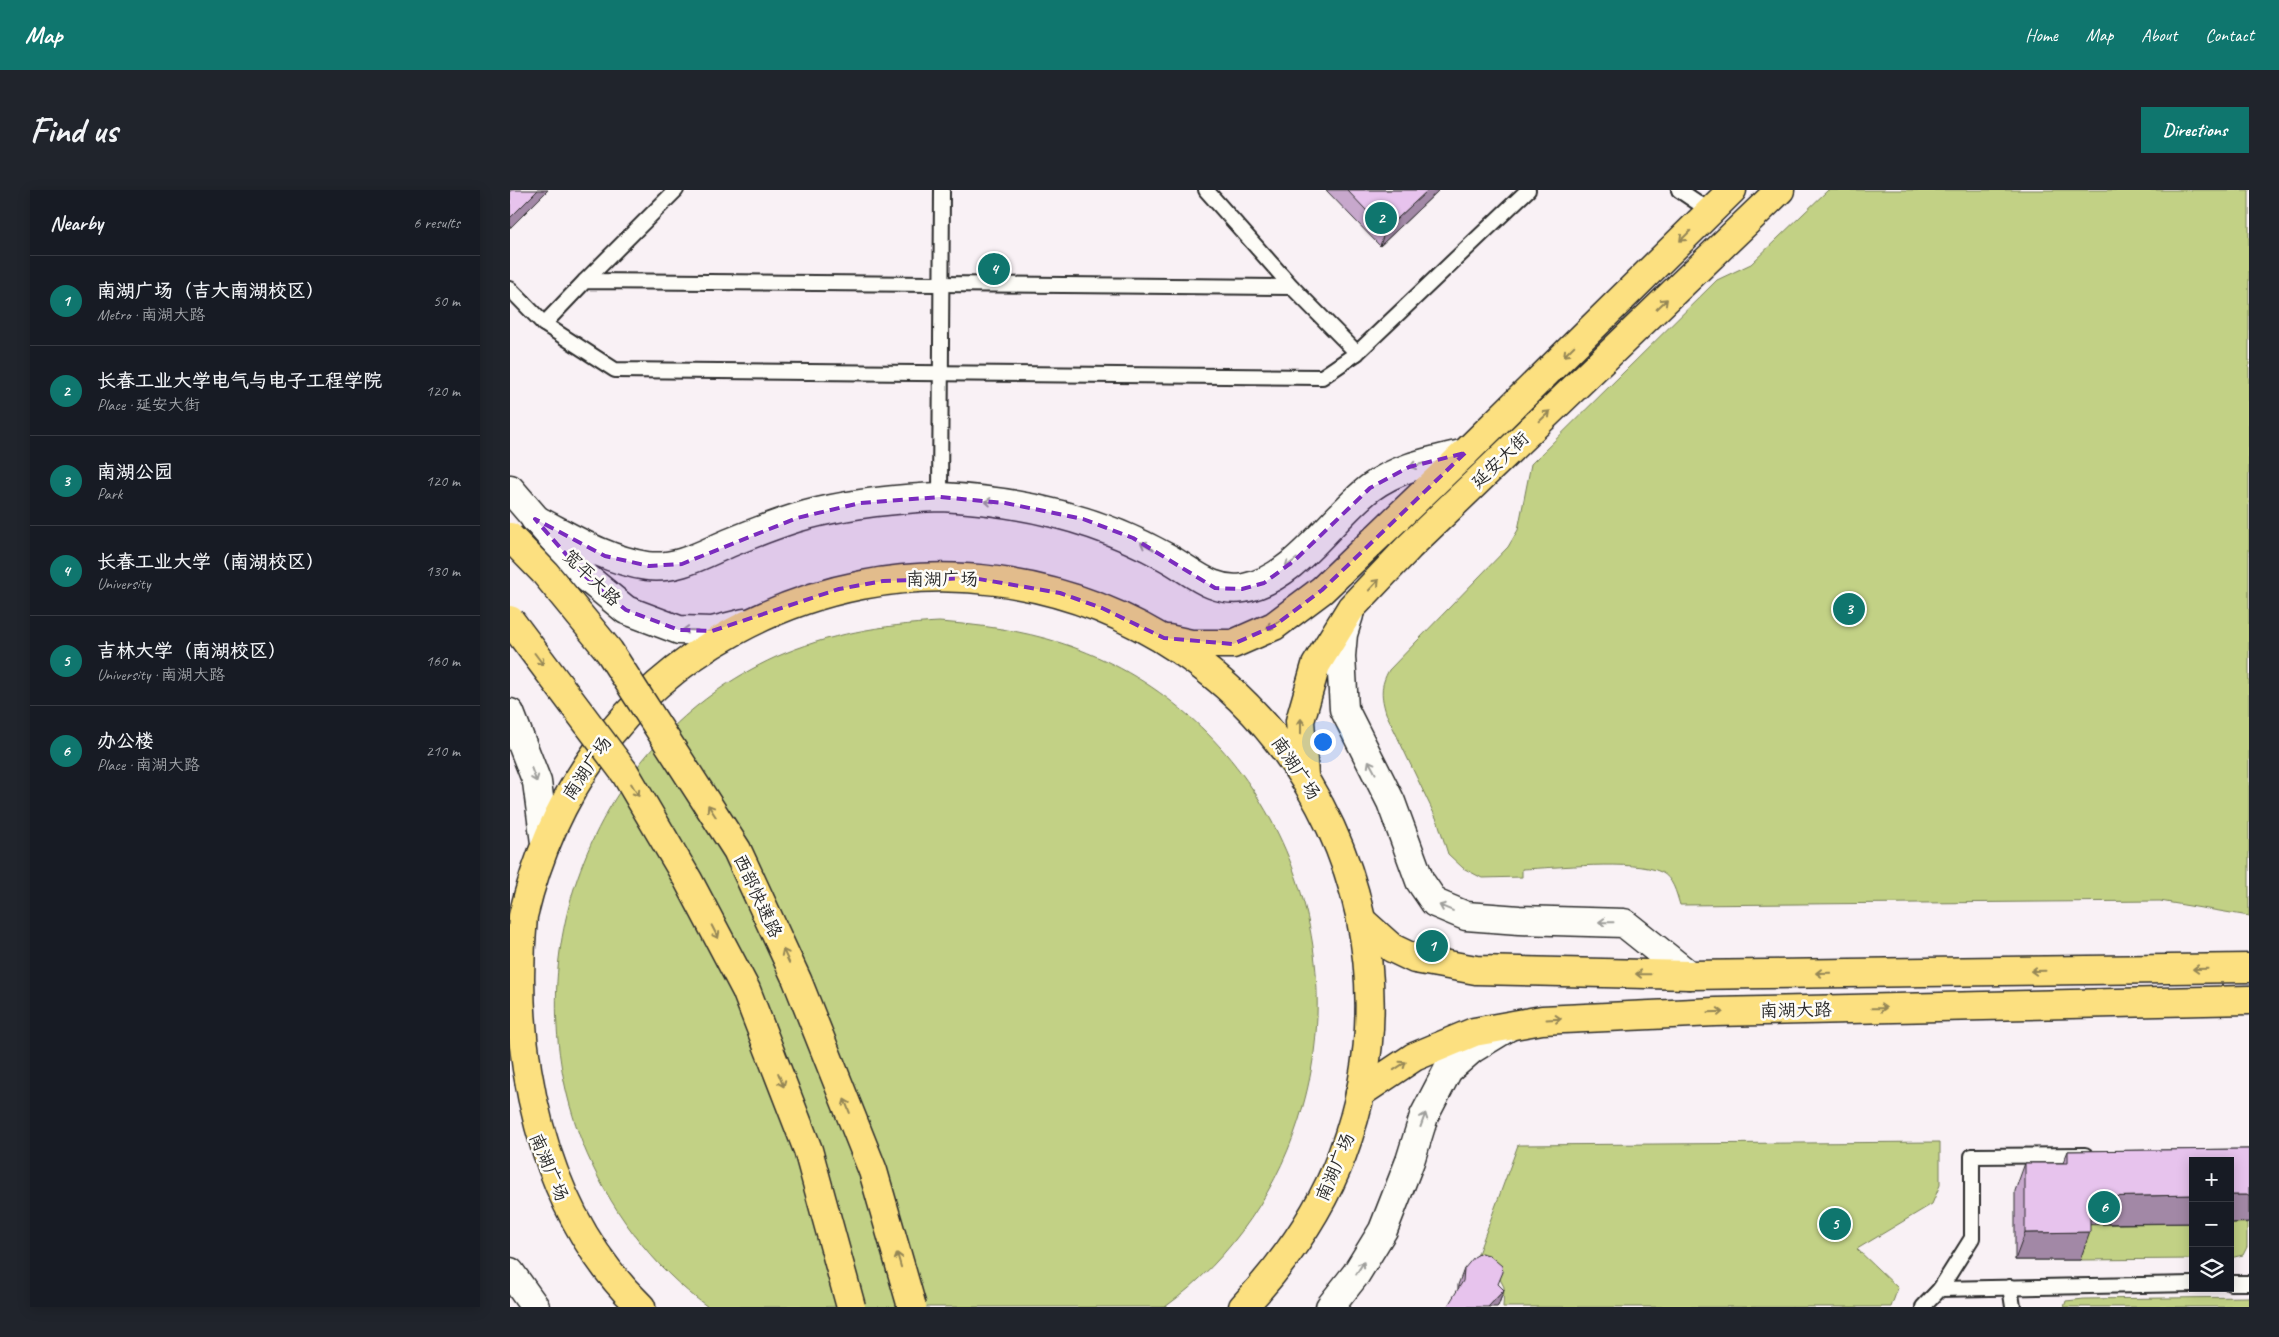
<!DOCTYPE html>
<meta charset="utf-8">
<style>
body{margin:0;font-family:Caveat,"LXGW WenKai TC",sans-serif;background:#20242c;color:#f1f3f6}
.controls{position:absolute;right:15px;bottom:15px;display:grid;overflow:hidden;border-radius:0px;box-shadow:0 2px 12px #0003}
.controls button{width:45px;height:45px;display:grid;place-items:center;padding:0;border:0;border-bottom:1px solid #363941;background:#171b24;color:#f1f3f6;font:25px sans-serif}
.you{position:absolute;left:812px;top:551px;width:18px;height:18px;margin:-12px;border:4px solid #fff;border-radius:50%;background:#1a73e8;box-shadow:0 0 0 8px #1a73e833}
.badge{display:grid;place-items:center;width:32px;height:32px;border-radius:50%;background:#0f766e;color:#fff;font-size:16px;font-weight:700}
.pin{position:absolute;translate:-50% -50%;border:2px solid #fff;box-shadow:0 1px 5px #0006}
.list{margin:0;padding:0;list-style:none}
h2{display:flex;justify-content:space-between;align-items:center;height:65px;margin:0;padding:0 20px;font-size:21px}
h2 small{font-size:16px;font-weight:400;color:#9ea1a6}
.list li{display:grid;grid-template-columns:32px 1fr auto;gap:15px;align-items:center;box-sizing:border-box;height:90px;padding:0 20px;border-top:1px solid #363941}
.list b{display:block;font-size:19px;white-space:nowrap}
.list p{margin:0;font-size:16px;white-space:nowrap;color:#9ea1a6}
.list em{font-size:16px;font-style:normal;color:#9ea1a6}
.icon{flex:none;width:28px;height:28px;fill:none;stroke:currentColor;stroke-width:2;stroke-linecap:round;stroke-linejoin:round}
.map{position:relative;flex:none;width:1739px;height:1117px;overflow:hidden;border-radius:0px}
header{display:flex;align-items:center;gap:30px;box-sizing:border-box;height:70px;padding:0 25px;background:#0f766e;color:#fff}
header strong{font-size:24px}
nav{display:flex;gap:28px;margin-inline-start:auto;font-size:18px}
.intro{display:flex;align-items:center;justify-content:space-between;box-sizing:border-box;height:120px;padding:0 30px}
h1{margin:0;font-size:35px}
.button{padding:12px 22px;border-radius:0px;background:#0f766e;color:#fff;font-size:18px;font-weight:700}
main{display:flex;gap:30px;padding:0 30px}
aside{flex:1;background:#171b24;border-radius:0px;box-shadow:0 2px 12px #0003}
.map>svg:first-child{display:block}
.green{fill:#c2d185;stroke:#767e58}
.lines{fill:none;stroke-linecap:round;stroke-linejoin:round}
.lane-casing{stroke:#2b2b2b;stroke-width:18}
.secondary-casing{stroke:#2b2b2b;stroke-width:31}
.primary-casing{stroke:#2b2b2b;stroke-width:31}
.lane{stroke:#fdfcf7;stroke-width:14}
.secondary{stroke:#fdfcf7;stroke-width:28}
.primary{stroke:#fce080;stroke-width:28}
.highway-bridge-casing{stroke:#2b2b2b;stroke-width:31;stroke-linecap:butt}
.highway-bridge{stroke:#fce080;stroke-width:28}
.wall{fill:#c7a8cc;stroke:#2b2b2b}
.shaded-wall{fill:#a288a6;stroke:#2b2b2b}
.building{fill:#e7c3ed;stroke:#2b2b2b}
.oneway{stroke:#948656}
.oneway2{stroke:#9e9e9b}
.marked{fill:#7b2cbf;fill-opacity:0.2;stroke:#7b2cbf;stroke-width:4;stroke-dasharray:10 6;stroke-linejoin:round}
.labels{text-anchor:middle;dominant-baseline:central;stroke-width:5;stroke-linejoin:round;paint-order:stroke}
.street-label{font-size:18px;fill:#2b2b2b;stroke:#fdfcf7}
</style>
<header>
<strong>Map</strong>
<nav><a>Home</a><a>Map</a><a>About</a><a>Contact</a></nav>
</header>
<div class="intro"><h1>Find us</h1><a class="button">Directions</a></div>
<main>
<aside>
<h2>Nearby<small>6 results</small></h2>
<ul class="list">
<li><span class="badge">1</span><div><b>南湖广场（吉大南湖校区）</b><p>Metro · 南湖大路</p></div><em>50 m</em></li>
<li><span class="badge">2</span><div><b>长春工业大学电气与电子工程学院</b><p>Place · 延安大街</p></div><em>120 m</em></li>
<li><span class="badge">3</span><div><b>南湖公园</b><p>Park</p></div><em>120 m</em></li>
<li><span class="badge">4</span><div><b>长春工业大学（南湖校区）</b><p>University</p></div><em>130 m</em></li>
<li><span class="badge">5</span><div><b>吉林大学（南湖校区）</b><p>University · 南湖大路</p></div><em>160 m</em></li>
<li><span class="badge">6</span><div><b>办公楼</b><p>Place · 南湖大路</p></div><em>210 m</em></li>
</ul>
</aside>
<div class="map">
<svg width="1739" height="1117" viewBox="0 0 1739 1117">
<rect width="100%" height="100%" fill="#f9f1f5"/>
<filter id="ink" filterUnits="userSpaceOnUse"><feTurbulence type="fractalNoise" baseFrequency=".02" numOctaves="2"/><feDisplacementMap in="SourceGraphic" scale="10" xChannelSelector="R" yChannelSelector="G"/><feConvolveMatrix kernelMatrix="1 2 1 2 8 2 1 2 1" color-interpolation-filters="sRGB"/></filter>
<g filter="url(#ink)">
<g class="green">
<path d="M1318,0H1739V726L1650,711L1170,715C1166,702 1163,688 1151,682C1124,669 1045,678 1012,679V687L972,688L953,678L938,664L928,632L876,523C871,506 870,496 879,480L998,357L1008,340L1021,274L1207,90L1241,74Z"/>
<path d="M429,432C471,435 510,440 551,453C743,515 847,725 793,916C771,996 722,1069 655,1117H198C141,1076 98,1017 72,952C0,766 84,550 266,467C318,444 372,435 429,432Z"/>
<path d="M1430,952V995L1422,1014L1347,1059L1388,1098L1381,1117H993L994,1097L987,1083L965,1072L1008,955Z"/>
<path d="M1683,1033V1069L1570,1070V1035Z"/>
<path d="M1720,1033H1737V1057L1733,1065L1720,1068Z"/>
<path d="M1739,1107V1117H1554L1556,1111L1574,1109Z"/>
</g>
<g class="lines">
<g class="lane-casing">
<g id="lane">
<path d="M696,0L782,97"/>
<path d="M1169,0L1200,21"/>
<path d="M75,91L166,0"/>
<path d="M0,99L34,134L105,180L812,187L847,163L1018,0"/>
<path d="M34,134L75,91L782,97L847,163"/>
<path d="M430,307L432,0"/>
<path d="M1720,1093H1739"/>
<path d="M1500,1097L1503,1117"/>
<path d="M1430,1099L1462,1048V966L1575,965"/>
<path d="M1413,1117L1430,1099L1683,1094"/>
</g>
</g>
<g class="secondary-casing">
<g id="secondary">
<path d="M0,299L76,387L116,420L169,440L202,441L234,433"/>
<path d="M25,329C62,348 96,370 137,376C167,380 193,364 219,353C241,344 264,335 286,328C322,317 359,312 396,309C408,308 420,307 432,307C512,311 586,328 656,367C682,381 702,403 734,398C785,389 821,328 860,298C888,277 922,271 955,263"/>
<path d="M839,425L833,444L831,466L834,519L881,612L910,691L925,713L956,726L1009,730L1114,733L1179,785"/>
<path d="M0,523L27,592L35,653"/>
<path d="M0,1082L25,1117"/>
<path d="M820,1117L846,1084L873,1040L900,971L914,926L938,880L962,859L998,837"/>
</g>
</g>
<g class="primary-casing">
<g id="primary">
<path d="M658,449L681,454H723L764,436L812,400L955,263L1222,0"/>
<path d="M794,585L790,531L806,475L841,418L899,357L1270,0"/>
<path d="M853,732L882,758L905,769L966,780L1179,785L1739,778"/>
<path d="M850,903L904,867L964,842L1032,830L1205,822L1739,810"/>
<path d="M131,1117C30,1020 0,863 13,726C42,604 112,503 223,442C304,397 396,379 487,391C760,428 929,707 832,965C810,1023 775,1072 733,1117"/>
</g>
</g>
<use href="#lane" class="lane"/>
<use href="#secondary" class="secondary"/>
<use href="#primary" class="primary"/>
<g class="highway-bridge-casing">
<g id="highway-bridge">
<path d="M0,347L35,383L99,461L227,660L287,790L363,981L402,1117"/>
<path d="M0,430L115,583L178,690L236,800L298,960L341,1117"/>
</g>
</g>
<use href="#highway-bridge" class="highway-bridge"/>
</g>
<g class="wall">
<path d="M816,0H929L870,56Z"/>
<path d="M1739,959V1032L1720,1033L1683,971V1033L1580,1034L1570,1070H1505V1001L1515,973H1553L1558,961Z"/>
<path d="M954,1079L989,1095L994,1100L988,1116L948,1099V1095Z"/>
</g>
<g class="shaded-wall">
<path d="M28,0H38L0,38V28Z"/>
<path d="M918,0H929L870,56L875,40Z"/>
<path d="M1683,1005V1033L1570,1034L1580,1007Z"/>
<path d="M1720,1005H1739V1032L1720,1033Z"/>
<path d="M1580,1042L1570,1070H1505L1515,1043Z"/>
<path d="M994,1100L988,1116L987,1117H978Z"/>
</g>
<g class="building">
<path d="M0,0H28L0,28Z"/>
<path d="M837,0H918L875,40Z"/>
<path d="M1739,959V1005H1720V971H1683V1005L1580,1007V1042L1515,1043V973H1558V961Z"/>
<path d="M971,1063L979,1065L992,1076L993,1082L988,1094L994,1100L978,1117H937L953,1091L954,1079L964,1067Z"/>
</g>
<defs><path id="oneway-shaft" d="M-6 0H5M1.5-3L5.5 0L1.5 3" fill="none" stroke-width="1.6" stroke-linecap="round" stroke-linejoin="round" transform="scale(1.25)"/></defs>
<g class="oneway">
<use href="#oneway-shaft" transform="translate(1175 46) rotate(135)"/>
<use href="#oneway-shaft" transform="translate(1152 114) rotate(-44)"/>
<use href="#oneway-shaft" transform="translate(1059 161) rotate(135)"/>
<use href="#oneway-shaft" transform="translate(1035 226) rotate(-44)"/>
<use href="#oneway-shaft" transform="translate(864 395) rotate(-47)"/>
<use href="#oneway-shaft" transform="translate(763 435) rotate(150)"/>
<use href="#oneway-shaft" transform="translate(29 469) rotate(53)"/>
<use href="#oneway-shaft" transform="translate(791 536) rotate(-90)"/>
<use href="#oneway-shaft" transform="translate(125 600) rotate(59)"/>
<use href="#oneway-shaft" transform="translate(202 621) rotate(-123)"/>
<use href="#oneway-shaft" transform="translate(205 742) rotate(63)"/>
<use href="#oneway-shaft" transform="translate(276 766) rotate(-115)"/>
<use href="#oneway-shaft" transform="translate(1690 779) rotate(179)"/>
<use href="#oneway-shaft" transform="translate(1528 781) rotate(179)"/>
<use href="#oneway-shaft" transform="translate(1313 783) rotate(179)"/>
<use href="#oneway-shaft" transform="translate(1133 784) rotate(-179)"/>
<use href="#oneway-shaft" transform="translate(1369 818) rotate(-1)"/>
<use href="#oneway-shaft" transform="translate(1206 822) rotate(-2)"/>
<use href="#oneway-shaft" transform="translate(1044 829) rotate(-3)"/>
<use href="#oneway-shaft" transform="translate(890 876) rotate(-34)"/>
<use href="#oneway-shaft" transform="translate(271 890) rotate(68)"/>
<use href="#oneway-shaft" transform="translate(337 916) rotate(-112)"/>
<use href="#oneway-shaft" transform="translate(389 1070) rotate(-106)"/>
</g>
<g class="oneway2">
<use href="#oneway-shaft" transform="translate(907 275) rotate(167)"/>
<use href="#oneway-shaft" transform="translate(482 312) rotate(-175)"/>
<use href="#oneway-shaft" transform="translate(637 356) rotate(-151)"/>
<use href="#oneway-shaft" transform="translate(781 373) rotate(143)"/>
<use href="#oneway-shaft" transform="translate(180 440) rotate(-178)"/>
<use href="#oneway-shaft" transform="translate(862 577) rotate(-118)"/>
<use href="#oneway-shaft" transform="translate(24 585) rotate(69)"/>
<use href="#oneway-shaft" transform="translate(936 718) rotate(-157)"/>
<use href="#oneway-shaft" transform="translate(1096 732) rotate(-179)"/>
<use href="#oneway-shaft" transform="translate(913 930) rotate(-70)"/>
<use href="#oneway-shaft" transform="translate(850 1078) rotate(-58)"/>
</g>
</g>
<path class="marked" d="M955,263L812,400L764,436L723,454L654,448L592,418L550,403L463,388L373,391L329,399L202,441L169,440L116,420L76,387L25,329L95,366L139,376L172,374L287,328L350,313L430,307L495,313L573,329L623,348L705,398L732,399L754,393L785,370L860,298L899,277Z"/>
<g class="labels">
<g class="street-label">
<text transform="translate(990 270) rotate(-44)">延安大街</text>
<text transform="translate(82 388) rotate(44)">宽平大路</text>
<text x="432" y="389">南湖广场</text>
<text transform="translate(77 578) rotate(-56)">南湖广场</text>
<text transform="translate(786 578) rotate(56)">南湖广场</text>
<text transform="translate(248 706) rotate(65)">西部快速路</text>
<text transform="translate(1286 820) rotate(-1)">南湖大路</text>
<text transform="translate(39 977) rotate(67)">南湖广场</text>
<text transform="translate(825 977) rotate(-67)">南湖广场</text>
</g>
</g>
</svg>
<div class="controls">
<button>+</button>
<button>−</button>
<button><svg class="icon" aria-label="layers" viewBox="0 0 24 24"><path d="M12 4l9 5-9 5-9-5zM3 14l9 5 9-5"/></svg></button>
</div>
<div class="you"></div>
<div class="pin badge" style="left:922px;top:756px">1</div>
<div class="pin badge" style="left:871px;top:28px">2</div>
<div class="pin badge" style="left:1339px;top:419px">3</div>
<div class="pin badge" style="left:484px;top:79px">4</div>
<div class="pin badge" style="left:1325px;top:1034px">5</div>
<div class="pin badge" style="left:1594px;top:1017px">6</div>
</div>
</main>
